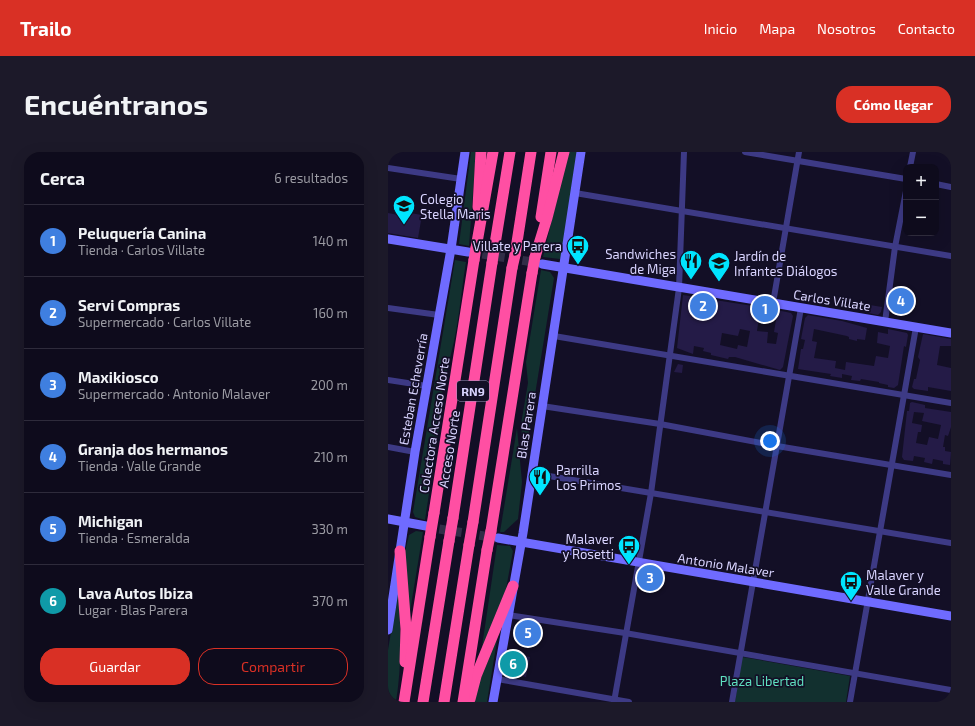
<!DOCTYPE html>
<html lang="es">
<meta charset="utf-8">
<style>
body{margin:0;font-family:"Exo 2",sans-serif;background:#1c1929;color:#f1f3f6}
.controls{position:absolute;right:12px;top:12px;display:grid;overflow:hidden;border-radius:8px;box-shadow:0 4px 16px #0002}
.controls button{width:36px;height:36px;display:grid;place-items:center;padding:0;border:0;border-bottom:1px solid #2e2b3b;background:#0e0b1c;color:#f1f3f6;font:20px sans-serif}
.you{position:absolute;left:382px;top:289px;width:14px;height:14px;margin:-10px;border:3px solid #fff;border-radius:50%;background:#1a73e8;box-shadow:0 0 0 6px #1a73e833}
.badge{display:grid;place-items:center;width:26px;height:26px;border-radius:50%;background:#d93025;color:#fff;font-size:13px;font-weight:700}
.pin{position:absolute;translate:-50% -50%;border:2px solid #fff;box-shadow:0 1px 4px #0006}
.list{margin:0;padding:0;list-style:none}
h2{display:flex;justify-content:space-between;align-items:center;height:52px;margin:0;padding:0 16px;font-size:17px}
h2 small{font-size:13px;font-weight:400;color:#9b9ba3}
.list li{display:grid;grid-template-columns:26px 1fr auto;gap:12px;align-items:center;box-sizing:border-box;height:72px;padding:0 16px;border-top:1px solid #2e2b3b}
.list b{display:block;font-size:15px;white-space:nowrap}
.list p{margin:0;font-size:13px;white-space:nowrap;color:#9b9ba3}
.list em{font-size:13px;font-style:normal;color:#9b9ba3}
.actions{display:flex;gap:8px;padding:12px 16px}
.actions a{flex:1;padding:9px 0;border:1px solid #d93025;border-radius:16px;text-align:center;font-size:14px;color:#d93025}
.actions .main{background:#d93025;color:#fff}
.map{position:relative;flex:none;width:563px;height:550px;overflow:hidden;border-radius:16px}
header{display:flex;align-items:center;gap:24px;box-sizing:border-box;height:56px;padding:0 20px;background:#d93025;color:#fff}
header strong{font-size:19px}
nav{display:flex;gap:22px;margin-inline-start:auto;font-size:14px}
.intro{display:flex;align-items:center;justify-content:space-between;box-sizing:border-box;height:96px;padding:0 24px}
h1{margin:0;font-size:28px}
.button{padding:10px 18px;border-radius:16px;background:#d93025;color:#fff;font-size:14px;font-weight:700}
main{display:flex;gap:24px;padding:0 24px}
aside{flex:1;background:#0e0b1c;border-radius:16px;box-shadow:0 4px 16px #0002}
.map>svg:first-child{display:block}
.green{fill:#12302f}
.building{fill:#241b47;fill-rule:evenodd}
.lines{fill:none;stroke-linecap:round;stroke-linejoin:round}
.secondary-tunnel{stroke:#312d47;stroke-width:9;stroke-dasharray:9 4.5;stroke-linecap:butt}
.street{stroke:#3d3a85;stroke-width:6}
.secondary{stroke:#6f6bff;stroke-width:9}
.highway{stroke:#ff4fa3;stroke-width:11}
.highway-bridge{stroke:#ff4fa3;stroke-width:11}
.labels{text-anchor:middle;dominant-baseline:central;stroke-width:3.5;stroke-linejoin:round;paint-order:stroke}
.shield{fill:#130f26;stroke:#9e99be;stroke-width:1}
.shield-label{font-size:12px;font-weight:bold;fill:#d9d4ff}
.poi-label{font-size:13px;fill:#d9d4ff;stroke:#130f26;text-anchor:start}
.street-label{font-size:13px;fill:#d9d4ff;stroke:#130f26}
.park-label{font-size:13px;fill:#5fe0c0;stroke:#130f26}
</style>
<header>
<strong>Trailo</strong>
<nav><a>Inicio</a><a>Mapa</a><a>Nosotros</a><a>Contacto</a></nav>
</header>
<div class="intro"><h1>Encuéntranos</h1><a class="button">Cómo llegar</a></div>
<main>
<aside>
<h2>Cerca<small>6 resultados</small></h2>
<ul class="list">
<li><span class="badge" style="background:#3f7fe0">1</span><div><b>Peluquería Canina</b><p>Tienda · Carlos Villate</p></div><em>140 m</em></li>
<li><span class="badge" style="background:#3f7fe0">2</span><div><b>Servi Compras</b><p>Supermercado · Carlos Villate</p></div><em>160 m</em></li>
<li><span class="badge" style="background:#3f7fe0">3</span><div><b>Maxikiosco</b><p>Supermercado · Antonio Malaver</p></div><em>200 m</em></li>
<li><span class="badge" style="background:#3f7fe0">4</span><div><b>Granja dos hermanos</b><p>Tienda · Valle Grande</p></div><em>210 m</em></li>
<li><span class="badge" style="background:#3f7fe0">5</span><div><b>Michigan</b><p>Tienda · Esmeralda</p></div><em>330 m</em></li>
<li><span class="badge" style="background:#0f9aa8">6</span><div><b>Lava Autos Ibiza</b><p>Lugar · Blas Parera</p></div><em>370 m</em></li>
</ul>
<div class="actions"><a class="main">Guardar</a><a>Compartir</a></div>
</aside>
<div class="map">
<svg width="563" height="550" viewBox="0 0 563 550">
<rect width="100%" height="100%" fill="#130f26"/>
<g class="green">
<path d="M83,0H88L81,94L71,92Z"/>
<path d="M180,0H189L174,105L172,107L155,105Z"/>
<path d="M67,108L78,110C73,140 71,172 63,202C58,225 51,245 52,269L37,368L27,365L25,360Z"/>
<path d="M153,118L162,120L166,126L136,310L133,272L140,231L138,210Z"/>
<path d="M129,276L134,330L130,367L116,380H112Z"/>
<path d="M28,379L35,380L20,472L16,404L21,383Z"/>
<path d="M109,393L122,394L125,399L117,442L92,508Z"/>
<path d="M10,438C13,476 14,512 8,550H0V498Z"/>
<path d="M111,476L99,550H86L92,528Z"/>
<path d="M354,505L462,524L458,550H347Z"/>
</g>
<g class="building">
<path d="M0,61L21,65L22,61L34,63L30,86L0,81Z"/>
<path d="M295,143L365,154L363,163L371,165L369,179L380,180L379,191L388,192L390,181L386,180L388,168L373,166L375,155L403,161L405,164L395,215L392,218L347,205H341L340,207L323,203V201L315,199L316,196L306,194L305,202L289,196ZM352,177L362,179L359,195L350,193L349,197L332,193L334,181L350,184Z"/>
<path d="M482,153L494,155L493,160L490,163L481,161Z"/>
<path d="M420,163L454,169L479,176L477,188L469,187V189L461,187V185L459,184L426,177L424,189L429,190L426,206L448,209L447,216L457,218L458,210L486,214L488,204L500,206L502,194L489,191L490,180L500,182V177L519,181L520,183L518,195L516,194L510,233L506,236L500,235V233L491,231V230L473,227L472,229L463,228L464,224L454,222V226L442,224L443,222L410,217L413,197H415L417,188L413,187L417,166Z"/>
<path d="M535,182L563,187V194H552L549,213L563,216V239L540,235V239L526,237L524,235L526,227H528L532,208L530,205Z"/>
<path d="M290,212L295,213L294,221L286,220Z"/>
<path d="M524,250L537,253V256L563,260V275L560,284L557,283L555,295H557V299L563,300L562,313L555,312V309L545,307L544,312L536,310L537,306L526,304L525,309L516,308L514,305L519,259H521L522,251ZM526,260L536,261L534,269L553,273L550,287L541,285L539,293L528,291L530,280H533L534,273L524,271Z"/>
<path d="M237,391L247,393L245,401L243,403L236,402Z"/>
<path d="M137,471L146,473L143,490L134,489Z"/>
<path d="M137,504L142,505L138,525L133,524L135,518L120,516L121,510L136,513Z"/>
</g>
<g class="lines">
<g class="secondary-tunnel">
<path d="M81,100L151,111"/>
<path d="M38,375L109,386"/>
</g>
<g class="street">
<path d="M357,0L518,27"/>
<path d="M522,15L525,0"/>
<path d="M0,16L73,27"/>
<path d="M548,32L563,35"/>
<path d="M187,41L563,104"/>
<path d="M385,151L411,0"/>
<path d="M0,156L51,163"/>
<path d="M497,170L507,95L518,39"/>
<path d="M166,184L563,251"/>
<path d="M0,228L39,234"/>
<path d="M154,254L272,272L389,294L563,323"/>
<path d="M0,295L27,300"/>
<path d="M143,321L563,391"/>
<path d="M120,463L237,481L563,538"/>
<path d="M109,527L241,550"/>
<path d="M226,550L263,341L291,136L296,0"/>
<path d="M344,550L413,156"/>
<path d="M462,550L528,175"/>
</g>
<g class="secondary">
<path d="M0,87L80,100"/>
<path d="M154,112L563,181"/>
<path d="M0,367L38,374"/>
<path d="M110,386L563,464"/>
<path d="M0,478L27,300L63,97L77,0"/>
<path d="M105,550L135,381L193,0"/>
</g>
<g class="highway">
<path d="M90,55L93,0"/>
<path d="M153,65L163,0"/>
<path d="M88,96L105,0"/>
<path d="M106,98L122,0"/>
<path d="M127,103L143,0"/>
<path d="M147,105L159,66L176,0"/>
<path d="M46,361L86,108"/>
<path d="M65,366L104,111"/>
<path d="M85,370L124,116"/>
<path d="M103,379L144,121"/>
<path d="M12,399L18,477L17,510"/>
<path d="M82,547L88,524L125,434"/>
<path d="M16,550L42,385"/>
<path d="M35,550L61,389"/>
<path d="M56,550L81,393"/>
<path d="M75,550L99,398"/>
</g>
<g class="highway-bridge">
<path d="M86,108L88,96"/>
<path d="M104,111L106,98"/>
<path d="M124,116L127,103"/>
<path d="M144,121L147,105"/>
<path d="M42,385L46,361"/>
<path d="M61,389L65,366"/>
<path d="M81,393L85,370"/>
<path d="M99,398L103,379"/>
</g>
</g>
<defs>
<g id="school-pin" transform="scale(1.15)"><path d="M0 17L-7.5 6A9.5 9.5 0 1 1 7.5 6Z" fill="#00e5ff" stroke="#130f26"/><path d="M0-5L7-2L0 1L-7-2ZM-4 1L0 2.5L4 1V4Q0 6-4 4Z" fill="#111"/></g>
<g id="bus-pin" transform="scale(1.15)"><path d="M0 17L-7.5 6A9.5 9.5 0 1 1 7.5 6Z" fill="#00e5ff" stroke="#130f26"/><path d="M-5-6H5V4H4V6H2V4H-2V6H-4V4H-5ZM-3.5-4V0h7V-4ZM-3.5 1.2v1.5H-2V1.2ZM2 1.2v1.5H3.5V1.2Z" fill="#111"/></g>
<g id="restaurant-pin" transform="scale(1.15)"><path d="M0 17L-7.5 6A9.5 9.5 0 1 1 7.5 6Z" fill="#00e5ff" stroke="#130f26"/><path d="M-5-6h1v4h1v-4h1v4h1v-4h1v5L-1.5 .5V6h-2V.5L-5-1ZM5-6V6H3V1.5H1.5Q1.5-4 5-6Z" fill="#111"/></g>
</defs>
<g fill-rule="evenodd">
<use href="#school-pin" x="16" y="54"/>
<use href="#bus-pin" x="190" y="94"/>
<use href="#restaurant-pin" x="303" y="109"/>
<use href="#school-pin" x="331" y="111"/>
<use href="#restaurant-pin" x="152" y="325"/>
<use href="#bus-pin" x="241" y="394"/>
<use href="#bus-pin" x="463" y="430"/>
</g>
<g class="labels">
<rect class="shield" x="69" y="229" width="32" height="20" rx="3"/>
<g class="shield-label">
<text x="85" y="239">RN9</text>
</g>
<g class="poi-label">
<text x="32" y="47">Colegio<tspan x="32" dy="15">Stella Maris</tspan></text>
<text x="174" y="94" text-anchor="end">Villate y Parera</text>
<text x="288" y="102" text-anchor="end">Sandwiches<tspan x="288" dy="15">de Miga</tspan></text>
<text x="346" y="104">Jardín de<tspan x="346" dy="15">Infantes Diálogos</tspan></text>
<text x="168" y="318">Parrilla<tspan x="168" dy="15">Los Primos</tspan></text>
<text x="226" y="387" text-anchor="end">Malaver<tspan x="226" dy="15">y Rosetti</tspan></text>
<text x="478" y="423">Malaver y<tspan x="478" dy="15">Valle Grande</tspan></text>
</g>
<g class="street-label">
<text transform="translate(444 148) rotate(9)">Carlos Villate</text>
<text transform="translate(25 237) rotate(-80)">Esteban Echeverría</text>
<text transform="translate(46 273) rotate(-81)">Colectora Acceso Norte</text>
<text transform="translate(138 273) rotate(-81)">Blas Parera</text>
<text transform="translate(61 297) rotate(-81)">Acceso Norte</text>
<text transform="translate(338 413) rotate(9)">Antonio Malaver</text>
</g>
<g class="park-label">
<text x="374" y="529">Plaza Libertad</text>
</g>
</g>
</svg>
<div class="controls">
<button>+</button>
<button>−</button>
</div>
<div class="you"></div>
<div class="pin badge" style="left:377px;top:157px;background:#3f7fe0">1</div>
<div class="pin badge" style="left:315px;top:154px;background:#3f7fe0">2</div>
<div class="pin badge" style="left:262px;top:426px;background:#3f7fe0">3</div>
<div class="pin badge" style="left:513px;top:149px;background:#3f7fe0">4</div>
<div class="pin badge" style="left:140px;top:481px;background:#3f7fe0">5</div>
<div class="pin badge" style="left:125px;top:512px;background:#0f9aa8">6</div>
</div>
</main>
